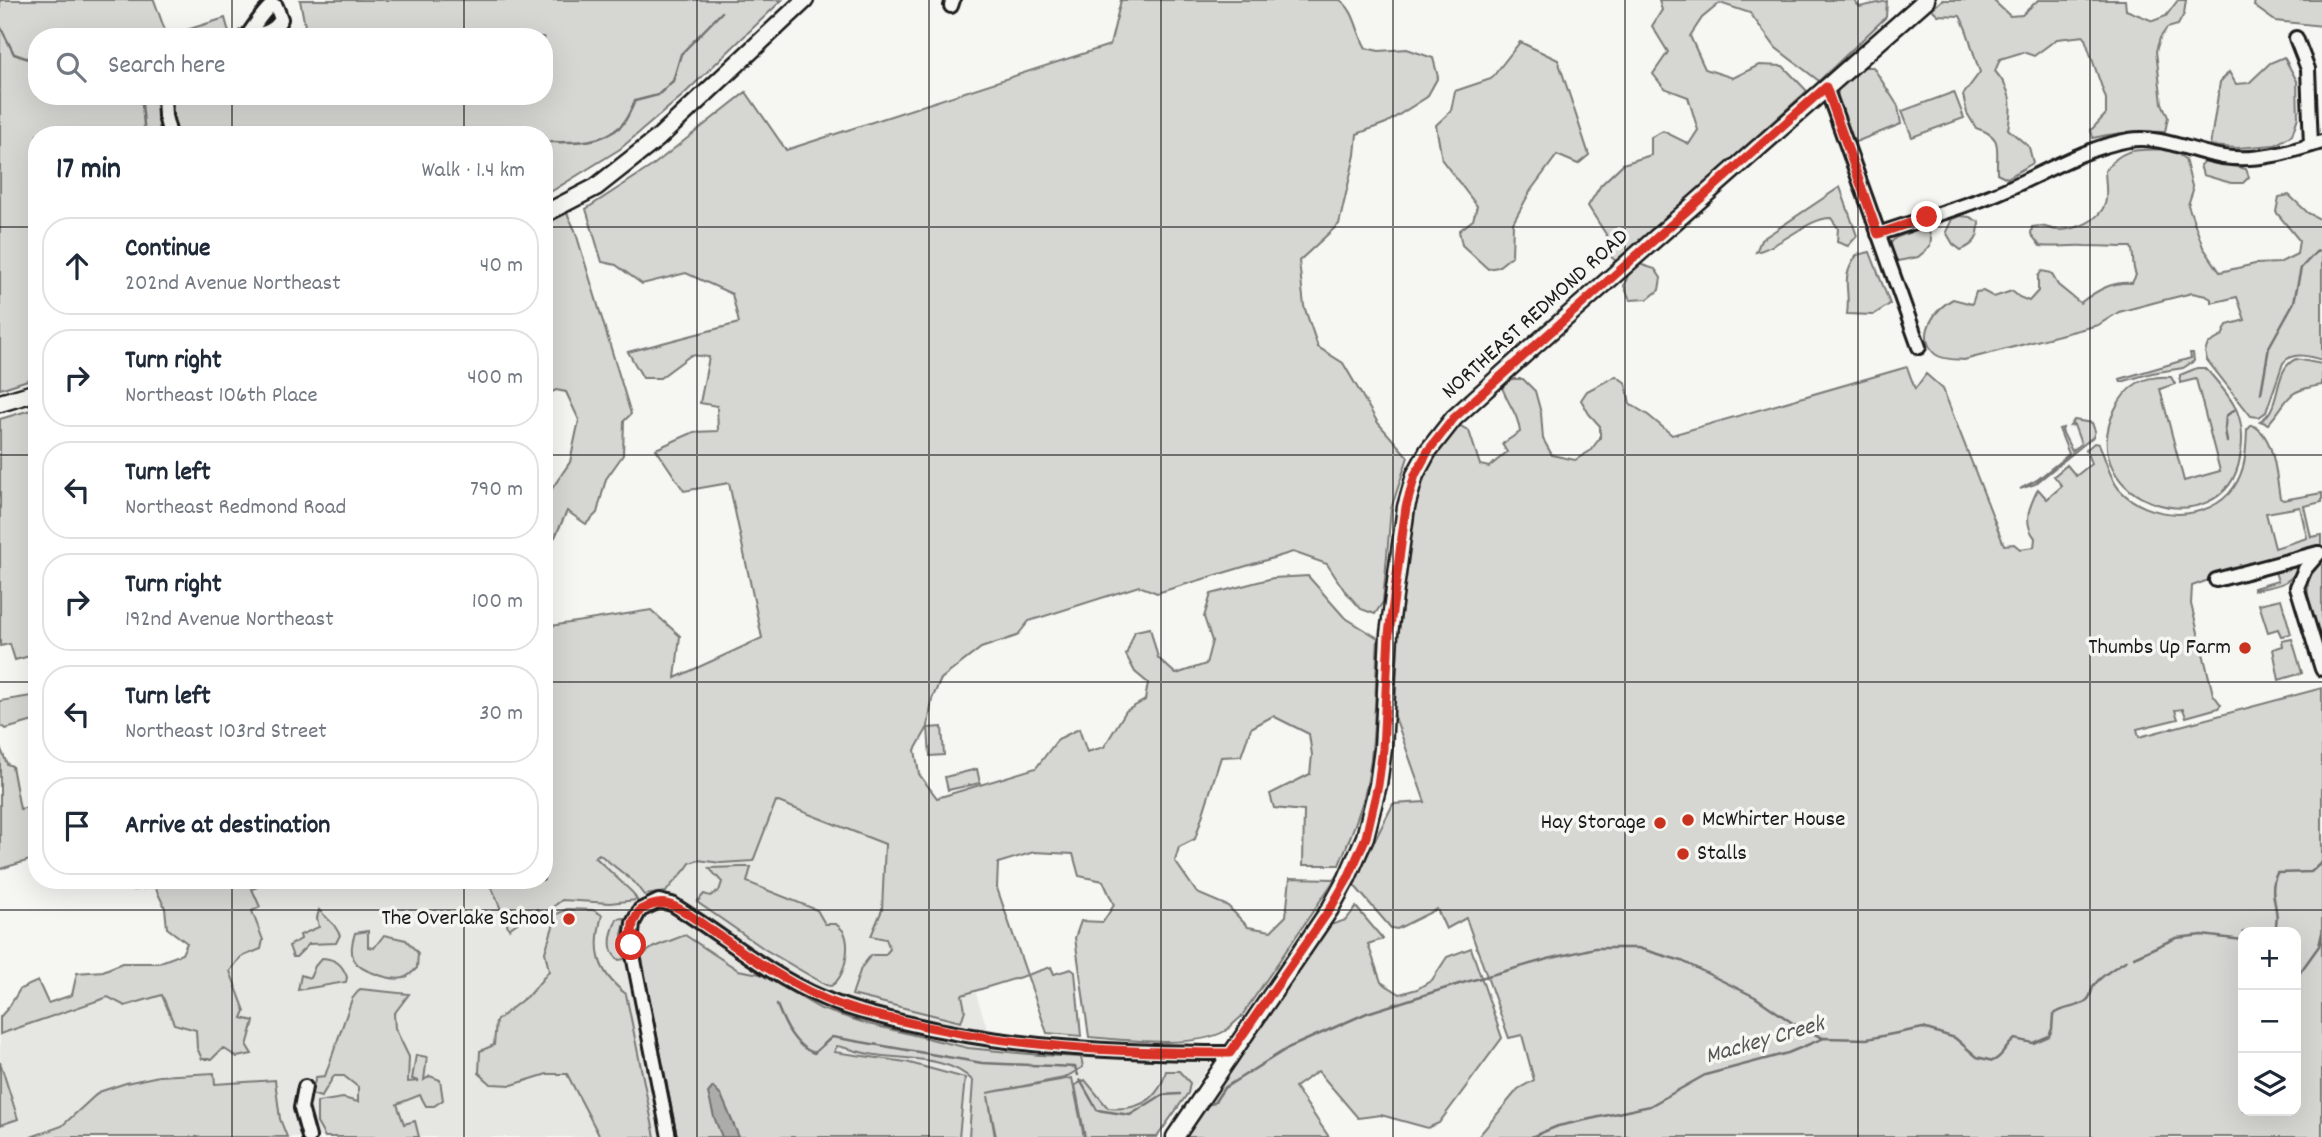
<!DOCTYPE html>
<meta charset="utf-8">
<style>
body{margin:0;font-family:Dekko,sans-serif;background:#f2f2f3;color:#1f2937}
.controls{position:absolute;right:21px;bottom:21px;display:grid;overflow:hidden;border-radius:14px;box-shadow:0 7px 28px #0002}
.controls button{width:63px;height:63px;display:grid;place-items:center;padding:0;border:0;border-bottom:2px solid #e0e1e3;background:#fff;color:#1f2937;font:35px sans-serif}
.stop{position:absolute;width:21px;height:21px;margin:-16px;border:5px solid #d93025;border-radius:50%;background:#fff}
.stop.end{background:#d93025;border-color:#fff;box-shadow:0 2px 7px #0008}
.list{margin:0;padding:0;list-style:none}
h2{display:flex;justify-content:space-between;align-items:center;height:91px;margin:0;padding:0 28px;font-size:30px}
h2 small{font-size:23px;font-weight:400;color:#747a83}
.list li{display:grid;grid-template-columns:46px 1fr auto;gap:21px;align-items:center;box-sizing:border-box;height:98px;margin:0 14px 14px;padding:0 14px;border:2px solid #e0e1e3;border-radius:28px}
.list b{display:block;font-size:26px;white-space:nowrap}
.list p{margin:0;font-size:23px;white-space:nowrap;color:#747a83}
.list em{font-size:23px;font-style:normal;color:#747a83}
.icon{flex:none;width:38px;height:38px;fill:none;stroke:currentColor;stroke-width:2;stroke-linecap:round;stroke-linejoin:round}
.map{position:relative;flex:none;width:2322px;height:1137px;overflow:hidden}
.search{position:absolute;background:#fff;box-shadow:0 7px 28px #0002;left:28px;top:28px;width:525px;height:77px;display:flex;align-items:center;gap:18px;box-sizing:border-box;padding:0 24px;border-radius:28px;color:#747a83;font-size:26px}
.panel{position:absolute;background:#fff;box-shadow:0 7px 28px #0002;left:28px;top:126px;width:525px;height:763px;border-radius:28px}
.map>svg:first-child{display:block}
.built{fill:#e6e6e2}
.green{fill:#d6d6d2;stroke:#797977;stroke-width:2;fill-rule:evenodd}
.water{fill:#acaca9;stroke:#727271;stroke-width:2}
.lines{fill:none;stroke-linecap:round;stroke-linejoin:round}
.stream{stroke:#727271;stroke-width:2.5}
.street-casing{stroke:#1c1c1c;stroke-width:18}
.secondary-casing{stroke:#1c1c1c;stroke-width:21}
.street{stroke:#f6f6f2;stroke-width:12}
.secondary{stroke:#f6f6f2;stroke-width:16}
.route{stroke:#d93025;stroke-width:9}
.grid{fill:none;stroke:#1c1c1c;stroke-width:2;stroke-opacity:0.55}
.poi-dot{fill:#c8321e;stroke:#f6f6f2;stroke-width:2.5}
.labels{text-anchor:middle;dominant-baseline:central;stroke-width:7;stroke-linejoin:round;paint-order:stroke}
.street-label{font-size:23px;fill:#1c1c1c;stroke:#f6f6f2}
.poi-label{font-size:23px;fill:#1c1c1c;stroke:#f6f6f2;text-anchor:end}
.water-label{font-size:24px;font-style:italic;fill:#565654;stroke:#f6f6f2}
</style>
<div class="map">
<svg width="2322" height="1137" viewBox="0 0 2322 1137">
<rect width="100%" height="100%" fill="#f6f6f2"/>
<filter id="ink" filterUnits="userSpaceOnUse"><feTurbulence type="fractalNoise" baseFrequency=".0143" numOctaves="2"/><feDisplacementMap in="SourceGraphic" scale="14" xChannelSelector="R" yChannelSelector="G"/><feConvolveMatrix kernelMatrix="1 2 1 2 8 2 1 2 1" color-interpolation-filters="sRGB"/></filter>
<g filter="url(#ink)">
<path class="built" d="M871,672L994,1049L1212,1062L1158,1137H0V1027L200,956L179,880H544Z"/>
<g class="green">
<path d="M0,0H154L167,36L225,18L230,36L37,37V96H158V108L164,135H37V377L0,389Z"/>
<path d="M300,0H782L682,96L620,149L544,196V135H173L168,96H544V37H307Z"/>
<path d="M1121,0H1340C1356,11 1356,32 1366,48L1379,51L1407,49L1433,58L1438,77L1427,97L1386,123L1357,134L1355,155L1339,224L1299,261L1304,306L1318,347L1343,363L1378,423L1408,457L1391,509L1383,602L1375,614L1361,609L1344,590L1327,564L1293,552L1157,593L1139,586L1029,621L1017,636L981,648L941,679L932,699L928,727L915,750L919,774L937,798L1036,768L1058,739L1079,729L1087,752L1104,747L1126,711L1145,700L1148,683L1135,672L1126,655L1135,631L1150,628L1158,658L1176,674L1206,664L1212,641L1204,617L1211,594L1273,578L1308,576L1344,617L1378,638C1375,685 1376,743 1366,789C1360,815 1349,840 1339,865H1303L1304,811L1274,808L1270,794L1310,774L1312,755L1309,734L1273,716L1251,728L1241,756L1221,757L1195,839L1179,847L1175,861L1197,893L1228,906L1248,927L1271,931L1286,916L1290,878L1335,879L1241,1017C1236,1021 1231,1027 1225,1031C1194,1049 1124,1040 1089,1037L1075,938L1081,921L1103,922L1114,905L1103,881L1079,876L1073,854L1034,852L998,863L997,888L1027,975L1051,967L1054,974L1071,969L1075,972L1081,1036L1047,1033L1027,975L962,995L965,1010L961,1022L852,995L861,968L871,955H885L890,949L886,939L871,936L882,910L885,844L776,801L753,861L721,863L698,860L690,863C683,875 673,881 666,892L644,895L634,882L599,854L595,857L633,893L637,900L610,903L562,900L549,910L545,918L537,909L509,929L492,888L477,880H544V627L651,610L680,636L675,678L762,638L729,483L684,491L656,449L694,432L718,431L717,406L700,403L709,357L691,355L660,378H643L628,352L739,323L732,294L686,273L642,284L616,265L602,262L586,209L652,166L746,92L786,150L1110,45Z"/>
<path d="M1659,0H1853L1860,7L1887,1L1886,17L1819,81L1776,48L1750,13L1720,3L1702,18L1690,36L1705,69L1733,78L1759,65L1783,66L1807,91L1617,262L1610,256L1609,239L1588,206L1601,185L1623,164L1651,155V137L1663,131L1689,144L1698,130L1688,97L1664,88L1653,74L1668,52L1652,26L1662,10Z"/>
<path d="M1942,0H1993L2010,16L2022,15L2038,0H2125L2126,10L2153,21L2166,16L2178,0H2186L2184,14L2178,25L2167,28L2160,38L2156,51L2162,103L2168,117L2165,132C2140,131 2117,132 2093,138L2091,130L2106,114V99L2084,36L2057,39L2034,56L2023,52L2000,59L1995,71C2012,91 2013,104 2008,129L2029,147L2033,163L2007,178L1997,173C1996,147 2004,137 1976,128L1967,113L1963,95L1980,72C1972,52 1970,34 1960,16L1938,15L1932,9Z"/>
<path d="M2255,0H2322V26L2275,21L2254,6Z"/>
<path d="M1520,42L1558,60L1589,155L1578,164L1557,155L1531,190L1513,223L1512,256L1498,267L1488,269L1462,245L1459,231L1473,220L1477,206L1442,160L1436,125L1451,111L1455,91L1491,79Z"/>
<path d="M2284,57L2297,81L2298,117L2292,135L2275,145L2237,148L2210,146L2220,82L2229,72L2236,84L2249,83L2270,63Z"/>
<path d="M1864,67H1873L1898,106L1901,124L1853,143L1837,104L1838,88Z"/>
<path d="M1954,92L1964,118L1912,137L1902,111Z"/>
<path d="M2170,149L2185,159L2193,190L2188,205L2203,247L2220,272L2255,264L2279,263L2297,254L2299,240L2276,212L2279,197L2289,195L2308,213L2322,220V360C2309,356 2292,351 2283,363L2266,412L2259,417L2251,416L2207,360L2205,352L2208,344L2222,336L2227,325L2245,320L2237,297L2211,303V299L2206,296L2192,293L2164,300L2119,312L2098,325L1964,360C1954,359 1939,360 1932,351C1918,332 1936,308 1953,299L1972,304L1976,292L1983,291L1994,297L2012,291L2019,297L2029,301L2038,291V276L2042,271L2051,273L2058,285L2080,303C2096,291 2112,281 2132,283L2136,275C2131,264 2135,257 2131,247C2115,247 2101,246 2085,246C2069,245 2056,248 2040,246L2031,234L2032,227C2048,224 2047,230 2059,230C2076,230 2099,221 2105,204C2108,195 2105,180 2105,170C2126,144 2140,151 2170,149Z"/>
<path d="M2206,160L2246,169L2249,177L2243,183H2231L2203,175L2200,165Z"/>
<path d="M1840,187L1857,236L1848,246L1837,242L1838,228L1831,218C1808,218 1782,246 1756,252L1761,240Z"/>
<path d="M567,213L575,230L631,414L624,421L623,455L606,479L597,513L586,524L567,511L555,537L544,546V496L549,493L570,462L579,420L566,392L556,390L544,396V225Z"/>
<path d="M1961,216L1970,217L1979,222C1979,237 1976,244 1961,250L1953,244L1946,232L1952,219Z"/>
<path d="M1919,229H1928L1931,238L1930,247L1918,257L1898,261L1892,256L1890,244L1895,238Z"/>
<path d="M1870,252L1890,304L1873,315L1847,314C1851,287 1839,280 1857,255Z"/>
<path d="M1639,264L1655,269L1661,278L1659,290L1648,299L1630,300L1624,286L1629,273Z"/>
<path d="M2190,353H2193L2194,361L2183,368L2152,373L2121,382L2120,379L2191,358Z"/>
<path d="M2296,359L2322,364V385C2283,391 2291,399 2268,424L2260,421C2283,409 2272,369 2296,359Z"/>
<path d="M1907,367L1915,389L1926,374L1943,389L2004,545L2014,544L2020,549L2034,547L2035,538C2022,522 2030,505 2038,489L2047,499L2062,486L2054,476L2067,465L2076,476L2091,464L2086,450L2094,443L2099,444C2106,459 2109,477 2119,489C2147,521 2209,524 2234,487C2246,469 2246,451 2247,430L2252,425C2275,435 2276,476 2280,498L2283,500L2322,493V502L2304,506L2311,537L2322,535V547L2310,553L2214,578L2192,586L2191,604L2213,694L2221,705L2218,708L2186,717L2183,709L2175,710L2178,719L2137,729L2139,737L2322,688V1137H1478L1518,1089L1534,1080L1522,1035L1509,1038L1466,918L1446,929L1437,909L1397,929L1391,928L1353,884L1393,804L1425,802L1387,694L1414,493L1432,453L1459,425L1469,431L1480,465L1489,467L1507,452L1502,444L1520,432C1518,413 1508,405 1502,387L1511,379H1523L1535,391L1541,413L1543,439L1552,455L1575,460L1590,451L1600,438V426L1589,414L1581,400L1587,391L1616,376L1626,383L1630,404L1648,415L1672,435ZM2300,507L2307,538L2275,548L2266,513ZM2243,932H2296V1111H2243Z"/>
<path d="M2197,368H2204L2209,372C2219,384 2231,397 2237,411C2243,426 2243,443 2240,458C2224,549 2070,504 2115,409C2127,385 2143,375 2171,377L2175,384L2160,389L2184,481L2220,471L2196,379L2180,383V375Z"/>
<path d="M37,408V654L15,660L10,644L0,646V419Z"/>
<path d="M2074,420L2092,423L2095,431L2093,437L2035,484L2020,489L2037,480L2069,454L2059,429L2063,428L2062,431L2072,451L2081,444L2074,425L2070,426Z"/>
<path d="M2322,559V647C2314,619 2294,581 2322,559Z"/>
<path d="M2303,561C2290,586 2280,585 2254,590V588L2278,581L2274,569Z"/>
<path d="M2281,599L2291,634L2281,636L2278,629L2268,632L2259,604Z"/>
<path d="M2292,639L2302,673L2279,680L2273,649L2283,646L2282,641Z"/>
<path d="M31,696L37,698V720L6,729L0,726V701Z"/>
<path d="M942,727L944,755L930,756L928,728Z"/>
<path d="M0,747L7,764L12,766L20,809L37,805V858L0,869Z"/>
<path d="M977,769L980,783L948,790L945,777Z"/>
<path d="M742,867H751L747,882L817,910L825,924H836C839,927 842,929 844,932C851,947 845,978 831,986L826,985L766,950L697,902L704,894L710,896L719,891L722,882L709,868Z"/>
<path d="M117,880H257V887L252,889L260,907L252,911L263,940L261,949L241,957L230,971L245,1011L242,1018L254,1021L247,1046L252,1054L237,1057L223,1048L212,1059H202L197,1048L196,1030L174,1024L162,995L125,1006L108,997L0,1034V1017L9,1007L20,989L38,981L48,1003L72,995L77,973L103,971L122,963H158L182,954L187,943L167,928L165,908L155,887L134,890Z"/>
<path d="M1356,907L1383,939L1368,944L1381,982L1400,994L1417,989L1432,980L1447,957L1471,948L1502,1038L1439,1123L1428,1128L1381,1115L1358,1118L1318,1071L1295,1087L1329,1137H1180L1327,926L1346,920Z"/>
<path d="M567,909L593,910L602,915C593,949 596,971 626,994L655,1137H600L567,1074H547L512,1085L491,1084L479,1073L480,1051L494,1045L496,1021L532,992L549,971L545,952L557,914Z"/>
<path d="M319,910L334,925L340,935L336,943L309,944L296,957H293L289,946L301,939L300,935L319,927L317,918Z"/>
<path d="M623,918L626,920L622,934L625,959L619,960C605,950 611,932 617,919Z"/>
<path d="M368,931V947L374,948L384,935L406,940L418,953L417,968C414,971 408,976 404,978C395,980 384,977 376,974C353,967 347,956 355,933Z"/>
<path d="M685,935L738,970L760,974L821,1009L868,1024L968,1048L1040,1055L1081,1057L1083,1067L1064,1078L987,1093L1072,1078L1084,1137H996L988,1096L995,1137H969L973,1081C950,1055 901,1060 869,1054C858,1052 848,1048 837,1046L834,1052L906,1062L965,1078L959,1137H677L641,956L654,947Z"/>
<path d="M322,958C336,959 342,964 347,977L346,982L298,990L301,975L310,978L315,966Z"/>
<path d="M360,989L409,994L394,1014L395,1028L409,1057L408,1082L419,1081L412,1079L416,1055L427,1057L424,1080L430,1076L440,1080L443,1100L434,1106H426L420,1095L397,1104L404,1124L415,1121L419,1137H325L317,1123V1102L343,1098L358,1102V1087L344,1076H334L321,1097L311,1094L316,1077L325,1076L352,999Z"/>
<path d="M0,1062L18,1119L0,1125Z"/>
<path d="M1166,1071H1179L1190,1083L1188,1093L1157,1137H1085L1075,1085L1085,1080L1108,1108C1138,1111 1159,1100 1166,1071Z"/>
<path d="M214,1073L215,1084L275,1080L280,1119L287,1137H31L62,1126L99,1092L126,1083L159,1076Z"/>
</g>
<path class="water" d="M713,1087L722,1097L739,1137H722L714,1117L708,1093Z"/>
<g class="lines">
<g class="stream">
<path d="M0,26L14,54L37,62"/>
<path d="M134,96L142,104L145,135"/>
<path d="M544,142C570,142 600,145 621,126C627,120 631,109 635,101L658,95L673,81L681,54L722,12"/>
<path d="M2261,393L2269,347L2294,302L2301,268L2316,252L2322,250"/>
<path d="M2227,442L2225,429L2226,416L2234,410"/>
<path d="M2274,932C2283,910 2266,896 2277,873L2311,872L2322,862"/>
<path d="M2134,957L2176,938L2202,935L2243,940"/>
<path d="M2296,978L2319,946L2322,933"/>
<path d="M777,1005C785,1025 794,1046 814,1053L832,1037L982,1063L1075,1067L1078,1075"/>
<path d="M1080,1080L1097,1110L1130,1115L1162,1095L1180,1094"/>
<path d="M1206,1105L1214,1103L1224,1088L1288,1048L1367,1013L1459,984L1548,959L1595,948H1638L1682,961L1755,997L1797,1026L1823,1038"/>
<path d="M1531,1137L1558,1126L1650,1106L1705,1075L1788,1053L1824,1038L1867,1039L1923,1028L1955,1038L1977,1057L1993,1061C2005,1055 2004,1047 2015,1039L2033,1043L2049,1036L2052,1029L2053,1015C2065,1005 2080,1009 2088,999C2092,995 2091,988 2095,984C2103,974 2116,967 2127,960"/>
</g>
<g class="street-casing">
<g id="street">
<path d="M951,6L953,0"/>
<path d="M244,37C259,34 274,33 281,19L276,6L272,5C265,9 253,28 247,36"/>
<path d="M2296,38L2308,69L2311,145"/>
<path d="M1826,87L1919,347"/>
<path d="M164,96L165,116L170,135"/>
<path d="M1878,234C1916,221 1954,210 1990,196C2037,178 2079,149 2129,140C2162,135 2191,152 2223,157C2257,162 2290,152 2322,142"/>
<path d="M2319,553L2305,569L2297,587L2322,669"/>
<path d="M2216,580L2318,553"/>
<path d="M305,1087L301,1108L309,1137"/>
<path d="M669,1137L631,945L633,923L640,910L659,901L672,904C721,934 767,974 821,997C847,1009 875,1015 902,1022C1009,1048 1120,1053 1230,1053"/>
</g>
</g>
<g class="secondary-casing">
<g id="secondary">
<path d="M544,214L596,187L657,139L805,0"/>
<path d="M0,403L37,392"/>
<path d="M1175,1137L1330,909L1347,878L1365,837L1378,785L1383,749L1389,634L1406,507L1415,475L1428,451L1454,418L1528,351L1926,0"/>
</g>
</g>
<use href="#street" class="street"/>
<use href="#secondary" class="secondary"/>
</g>
</g>
<g class="lines" filter="url(#ink)">
<path class="route" d="M631,945L633,923L640,910C658,901 667,901 685,912C728,941 772,975 820,997C846,1009 874,1015 902,1021C1009,1047 1120,1053 1230,1053L1330,909L1348,878L1366,837L1378,785L1383,749L1389,634L1406,507L1415,475L1428,451L1454,418L1826,87L1878,234L1927,217"/>
</g>
<path class="grid" d="M232,0V37M464,0V37M697,0V1137M929,0V1137M1161,0V1137M1393,0V1137M1625,0V1137M1858,0V1137M2090,0V1137M232,96V135M464,96V135M0,227H37M544,227H2322M0,455H37M544,455H2322M0,682H37M544,682H2322M232,880V1137M464,880V1137M0,910H2322"/>
<g class="poi-dot">
<circle cx="2245" cy="648" r="7"/>
<circle cx="1688" cy="820" r="7"/>
<circle cx="1660" cy="823" r="7"/>
<circle cx="1683" cy="854" r="7"/>
<circle cx="569" cy="919" r="7"/>
</g>
<g class="labels">
<g class="street-label">
<text transform="translate(1536 315) rotate(-42)">NORTHEAST REDMOND ROAD</text>
</g>
<g class="poi-label">
<text x="2231" y="648">Thumbs Up Farm</text>
<text x="1702" y="820" text-anchor="start">McWhirter House</text>
<text x="1646" y="823">Hay Storage</text>
<text x="1697" y="854" text-anchor="start">Stalls</text>
<text x="555" y="919">The Overlake School</text>
</g>
<g class="water-label">
<text transform="translate(1765 1041) rotate(-16)">Mackey Creek</text>
</g>
</g>
</svg>
<div class="controls">
<button>+</button>
<button>−</button>
<button><svg class="icon" aria-label="layers" viewBox="0 0 24 24"><path d="M12 4l9 5-9 5-9-5zM3 14l9 5 9-5"/></svg></button>
</div>
<div class="stop" style="left:631px;top:945px"></div>
<div class="stop end" style="left:1927px;top:217px"></div>
<div class="search"><svg class="icon" aria-label="search" viewBox="0 0 24 24"><circle cx="10" cy="10" r="6"/><path d="M15 15l6 6"/></svg>Search here</div>
<section class="panel">
<h2>17 min<small>Walk · 1.4 km</small></h2>
<ul class="list">
<li><svg class="icon" aria-label="ahead" viewBox="0 0 24 24"><path d="M12 20V5M6 11l6-6 6 6"/></svg><div><b>Continue</b><p>202nd Avenue Northeast</p></div><em>40 m</em></li>
<li><svg class="icon" aria-label="right" viewBox="0 0 24 24"><path d="M7 20v-9h11M14 6l5 5-5 5"/></svg><div><b>Turn right</b><p>Northeast 106th Place</p></div><em>400 m</em></li>
<li><svg class="icon" aria-label="left" viewBox="0 0 24 24"><path d="M17 20v-9H6M10 6l-5 5 5 5"/></svg><div><b>Turn left</b><p>Northeast Redmond Road</p></div><em>790 m</em></li>
<li><svg class="icon" aria-label="right" viewBox="0 0 24 24"><path d="M7 20v-9h11M14 6l5 5-5 5"/></svg><div><b>Turn right</b><p>192nd Avenue Northeast</p></div><em>100 m</em></li>
<li><svg class="icon" aria-label="left" viewBox="0 0 24 24"><path d="M17 20v-9H6M10 6l-5 5 5 5"/></svg><div><b>Turn left</b><p>Northeast 103rd Street</p></div><em>30 m</em></li>
<li><svg class="icon" aria-label="arrive" viewBox="0 0 24 24"><path d="M6 21V4h12l-3 4 3 4H6"/></svg><div><b>Arrive at destination</b></div></li>
</ul>
</section>
</div>
